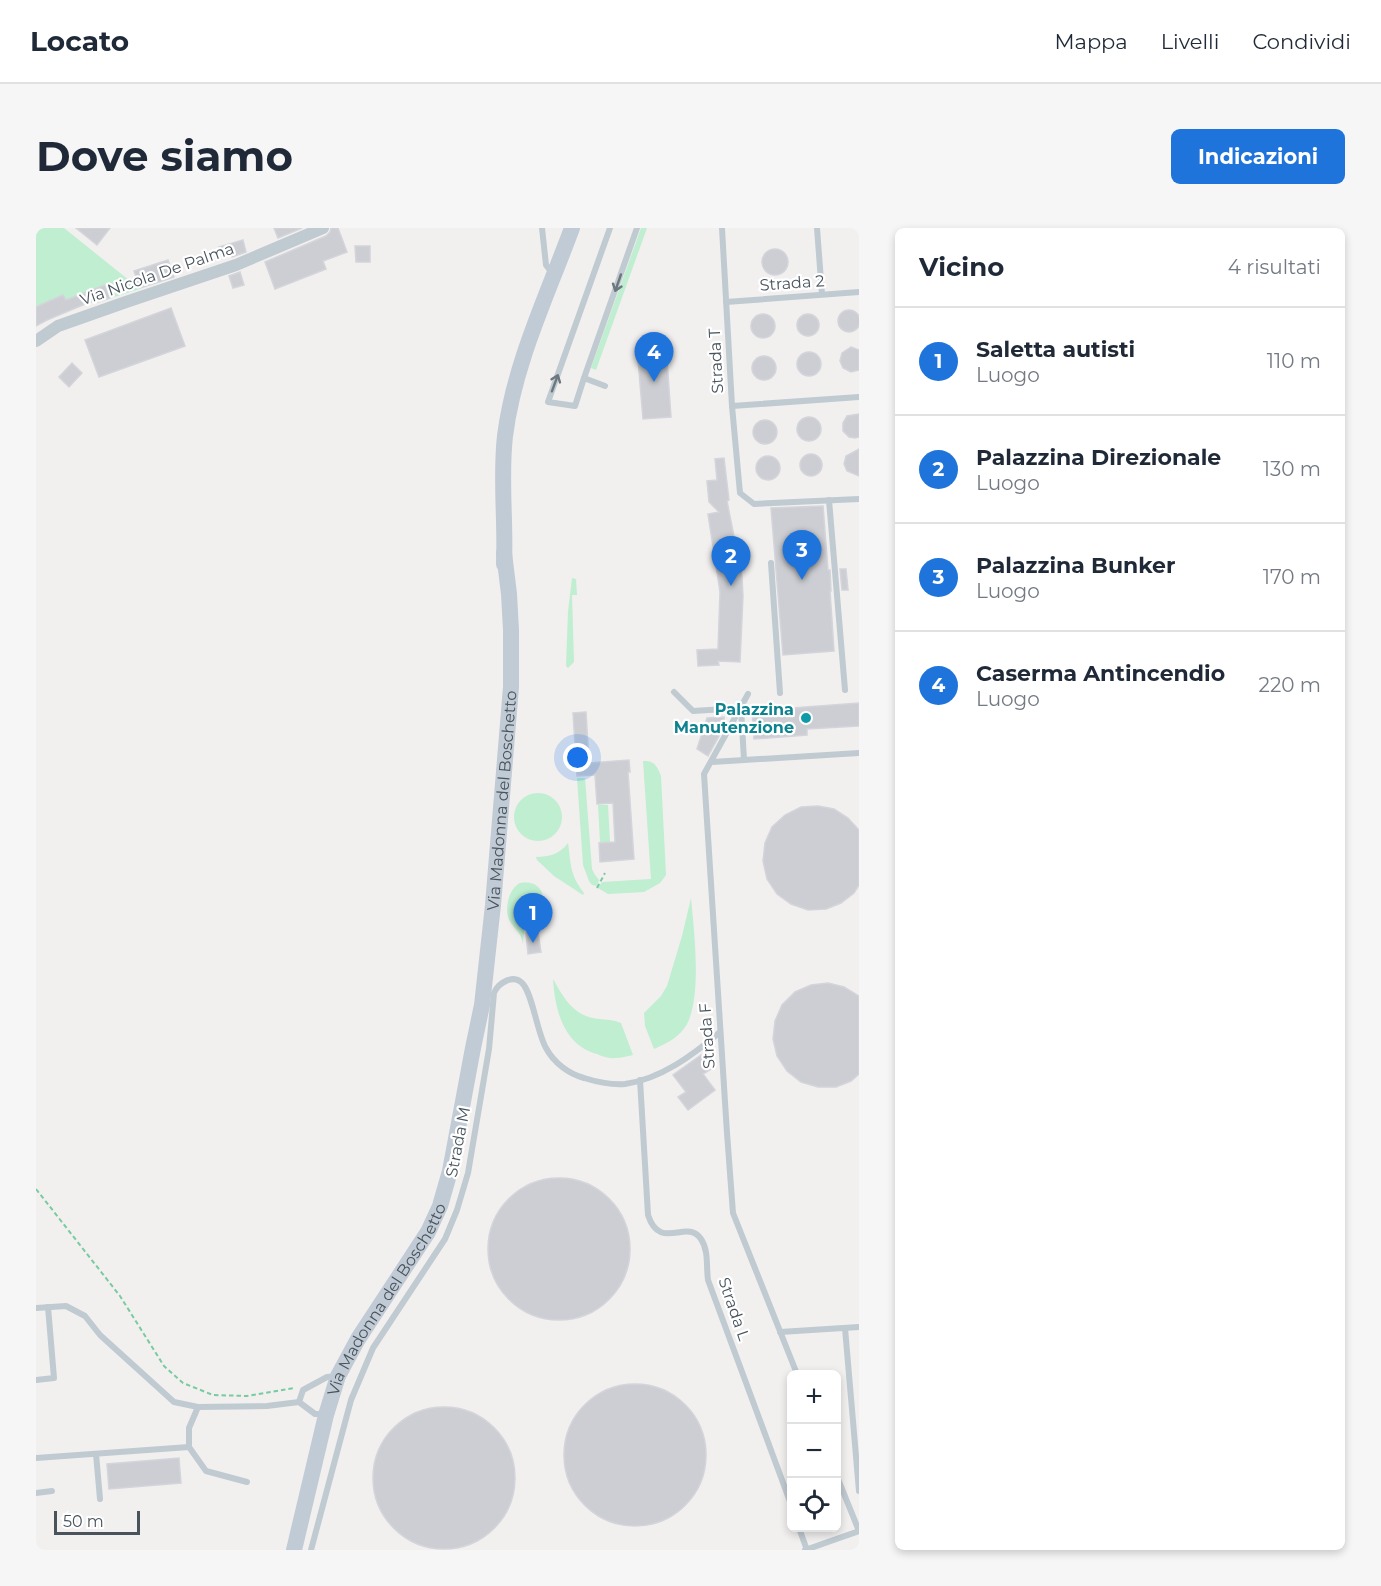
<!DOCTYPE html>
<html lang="it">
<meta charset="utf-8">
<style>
body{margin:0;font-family:Montserrat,sans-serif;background:#f6f6f7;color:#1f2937}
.controls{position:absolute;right:18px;bottom:18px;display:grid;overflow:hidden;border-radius:9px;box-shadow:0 3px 9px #0003}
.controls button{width:54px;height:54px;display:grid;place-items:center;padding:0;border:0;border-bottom:2px solid #e0e1e3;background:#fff;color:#1f2937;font:30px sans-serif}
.scale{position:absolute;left:18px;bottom:15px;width:86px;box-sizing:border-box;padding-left:6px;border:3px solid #48535c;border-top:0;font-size:16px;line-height:21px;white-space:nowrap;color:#48535c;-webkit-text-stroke:4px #fff;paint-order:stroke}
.you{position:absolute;left:542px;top:530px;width:21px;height:21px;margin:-15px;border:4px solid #fff;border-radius:50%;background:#1a73e8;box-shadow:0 0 0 9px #1a73e833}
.badge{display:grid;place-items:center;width:39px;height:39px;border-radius:50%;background:#1f74dc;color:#fff;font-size:20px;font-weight:700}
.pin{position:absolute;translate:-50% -50px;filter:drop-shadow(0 2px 3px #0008)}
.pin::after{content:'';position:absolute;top:32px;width:21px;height:18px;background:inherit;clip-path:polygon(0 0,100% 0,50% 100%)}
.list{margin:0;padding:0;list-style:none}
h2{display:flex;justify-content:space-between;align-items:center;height:78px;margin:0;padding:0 24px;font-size:26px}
h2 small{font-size:20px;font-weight:400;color:#747a83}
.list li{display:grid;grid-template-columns:39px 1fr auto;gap:18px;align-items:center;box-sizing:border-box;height:108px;padding:0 24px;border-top:2px solid #e0e1e3}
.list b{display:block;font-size:22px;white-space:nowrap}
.list p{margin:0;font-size:20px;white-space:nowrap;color:#747a83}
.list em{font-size:20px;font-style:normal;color:#747a83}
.icon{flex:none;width:33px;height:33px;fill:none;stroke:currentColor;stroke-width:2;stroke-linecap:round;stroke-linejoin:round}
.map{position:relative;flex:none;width:823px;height:1322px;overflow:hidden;border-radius:9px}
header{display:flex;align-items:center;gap:36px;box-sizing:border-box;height:84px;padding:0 30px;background:#fff;border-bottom:2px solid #e0e1e3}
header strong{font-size:28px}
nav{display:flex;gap:33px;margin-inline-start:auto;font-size:21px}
.intro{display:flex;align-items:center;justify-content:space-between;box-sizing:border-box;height:144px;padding:0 36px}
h1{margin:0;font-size:42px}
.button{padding:15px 27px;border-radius:9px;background:#1f74dc;color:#fff;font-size:21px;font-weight:700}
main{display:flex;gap:36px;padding:0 36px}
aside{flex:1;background:#fff;border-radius:9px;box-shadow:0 3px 9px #0003}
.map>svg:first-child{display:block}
.green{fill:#bfeed0}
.building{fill:#ccced3;stroke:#d3d5da;stroke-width:1.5}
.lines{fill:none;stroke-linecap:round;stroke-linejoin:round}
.path{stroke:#78cba1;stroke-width:2;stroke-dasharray:4.5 3;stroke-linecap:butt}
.lane{stroke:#c0cad1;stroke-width:6}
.street{stroke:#c0cad1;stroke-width:12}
.secondary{stroke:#c0cbd5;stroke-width:16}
.oneway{stroke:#6c777f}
.culture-dot{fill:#0f9aa8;stroke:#fff;stroke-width:2}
.labels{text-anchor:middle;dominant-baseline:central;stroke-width:4.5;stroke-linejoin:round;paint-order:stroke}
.street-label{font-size:16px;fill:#48535c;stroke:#fff}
.culture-label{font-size:16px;font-weight:bold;fill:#0d838f;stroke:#fff;text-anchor:end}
</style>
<header>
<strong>Locato</strong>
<nav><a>Mappa</a><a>Livelli</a><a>Condividi</a></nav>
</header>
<div class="intro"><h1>Dove siamo</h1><a class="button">Indicazioni</a></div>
<main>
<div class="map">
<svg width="823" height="1322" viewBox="0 0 823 1322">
<rect width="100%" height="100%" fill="#f2efef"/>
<g class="green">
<path d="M0,0H28L104,61L62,74L49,76L11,92L0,98Z"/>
<path d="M605,0H611L560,142L555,140Z"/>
<path d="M536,350L540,351L541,367H536L538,434L532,440L530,438L532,384Z"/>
<path d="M607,533C618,532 621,538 625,548L630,647L624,655L608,664L572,666L562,660L566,654L615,651Z"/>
<path d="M541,550H549L556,641L559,647L563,652L561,658L556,657L553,653L547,637Z"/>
<circle cx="502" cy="589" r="24"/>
<path d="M562,577H572L574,614H564Z"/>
<path d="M532,615C535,637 534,647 548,665L547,667L518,648L501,632L500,629C513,629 524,626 532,615Z"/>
<path d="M484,655C504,652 509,665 508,682C489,687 488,700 487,716C485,705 481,704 475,695C467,684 472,661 484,655Z"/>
<path d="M655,670C658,703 666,767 651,796C644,809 631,815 618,821L609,798L608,785L625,768L631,758L646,708Z"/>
<path d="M517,751C526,767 536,786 557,790C567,792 576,791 585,795L597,827C591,828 585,830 579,830C573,831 566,828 561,826C527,817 519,781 517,751Z"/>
</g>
<g class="building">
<path d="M40,0H74L61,17Z"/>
<path d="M238,0H266L242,10Z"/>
<path d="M295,0H302L311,24L287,33L290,41L239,61L229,34L290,8L294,4Z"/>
<path d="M207,12L210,24L196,29L183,19Z"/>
<path d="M319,18H334V34H320Z"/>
<circle cx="739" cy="34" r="13"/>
<path d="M132,32L138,49L104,60L98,43Z"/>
<path d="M204,44L208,57L197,60L193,48Z"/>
<path d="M69,57L74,70L62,74L61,71L11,92L0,98V79L4,77L27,67L30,72Z"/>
<path d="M135,80L149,118L63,149L49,112Z"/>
<circle cx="813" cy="93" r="11"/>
<circle cx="772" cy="97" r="11"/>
<circle cx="727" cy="98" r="12"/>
<path d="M630,118L635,189L607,191L601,120Z"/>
<path d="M815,119L823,122V142L815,144L807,140L804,133L806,125Z"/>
<circle cx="773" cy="136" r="12"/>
<circle cx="728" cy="140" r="12"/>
<path d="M36,135L46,145L33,159L23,149Z"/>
<path d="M823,186V209L819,210L813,209L807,203V195L811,188Z"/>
<circle cx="773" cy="201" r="12"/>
<circle cx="729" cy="204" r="12"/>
<path d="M823,221V248L811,243L808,236L810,228Z"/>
<circle cx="775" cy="237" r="11"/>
<circle cx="732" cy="240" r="12"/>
<path d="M688,230L693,272L691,273L706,349L707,368L704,434L682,433L683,437L662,438L661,422L682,421L684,364L672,286L683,284L673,274L671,253L681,252L679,231Z"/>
<path d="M787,278L792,342H794L795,363H794L798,423L747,427L735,280Z"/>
<path d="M804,341H810L812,362H806Z"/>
<path d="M823,475V498L771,501V507L718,511L716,483Z"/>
<path d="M550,484L553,535L593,532L594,544H592L598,631L564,634L563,615L579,614L577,575L561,576L559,547L541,548L537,485Z"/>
<path d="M688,489L689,497L672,528L661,521L671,490Z"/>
<path d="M782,578L798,581L812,590L823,602V657L818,665L805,675L790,681L772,682L755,676L741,666L731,651L727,633L729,615L736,599L749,587L765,579Z"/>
<path d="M502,704L505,724L492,726L490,705Z"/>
<path d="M792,755L808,759L823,768V846L815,853L800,859H782L765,854L751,843L741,828L737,811L739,793L746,777L759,764L775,757Z"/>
<path d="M665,827L675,841L667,846L679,862L652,882L642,869L650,864L637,847Z"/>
<circle cx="523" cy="1021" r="71"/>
<circle cx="599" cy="1227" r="71"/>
<circle cx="408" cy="1250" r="71"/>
<path d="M143,1230L145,1255L73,1261L71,1236Z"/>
</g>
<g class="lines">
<g class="path">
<path d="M561,660L569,645"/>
<path d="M0,961L84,1068L128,1138L147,1155L177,1167L211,1168L258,1160"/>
</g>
<g class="lane">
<path d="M506,0L510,37L516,45"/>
<path d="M686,0L696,178L704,265L718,276L823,271"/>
<path d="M781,0L786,66"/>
<path d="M690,74L823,64"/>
<path d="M548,150L601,0"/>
<path d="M569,158L548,150L539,178L512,174L574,0"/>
<path d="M696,178L823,169"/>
<path d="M793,272L809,462"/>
<path d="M735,335L744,465"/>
<path d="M638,464L657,483L705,480L708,532"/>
<path d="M712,466L668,546L691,905L697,985L761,1146"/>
<path d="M676,534L823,525"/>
<path d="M604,852L612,987C624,1024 651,990 665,1011C673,1023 670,1039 672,1052L756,1279"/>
<path d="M0,1080L30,1078L49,1088L64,1107L138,1174L162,1179"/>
<path d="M809,1100L823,1263"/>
<path d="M744,1104L823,1099"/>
<path d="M0,1152L18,1150L12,1079"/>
<path d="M288,1186H279L263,1174L267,1162L291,1149L301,1148"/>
<path d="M60,1226L64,1271"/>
<path d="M0,1230L153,1219"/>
<path d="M800,1246L823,1303"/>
<path d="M211,1254L170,1243L153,1219V1200L162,1179L231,1178L263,1174"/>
<path d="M0,1265L16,1263"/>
<path d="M763,1300L771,1322"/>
<path d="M275,1322L315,1172L337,1120L409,1011L421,982L432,945L453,821L458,765C462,755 478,745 487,756C497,768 501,804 510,820C518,835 533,846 548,850C561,854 575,857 589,856C625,851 657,827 684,804"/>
<path d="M769,1322L823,1303"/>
</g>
<path class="street" d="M0,113L22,98L90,74L200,37L287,0"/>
<g class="secondary">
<path d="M468,336C470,293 464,251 469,208C478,136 511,68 536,0"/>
<path id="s1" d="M258,1322L290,1187L302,1148L322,1111L392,1004L404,978L414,943L437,820L446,777L457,677L475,459V402L473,366L468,325"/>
</g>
</g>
<defs><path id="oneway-shaft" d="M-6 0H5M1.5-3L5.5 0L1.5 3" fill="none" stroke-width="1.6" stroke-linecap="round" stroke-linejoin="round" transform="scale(1.5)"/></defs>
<g class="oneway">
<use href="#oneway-shaft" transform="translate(582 55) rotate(109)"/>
<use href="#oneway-shaft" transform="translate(519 155) rotate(-70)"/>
</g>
<circle class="culture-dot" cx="770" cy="490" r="6"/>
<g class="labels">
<g class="street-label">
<text transform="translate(121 46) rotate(-19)">Via Nicola De Palma</text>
<text transform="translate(756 55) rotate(-4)">Strada 2</text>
<text transform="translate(680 133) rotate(-93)">Strada T</text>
<text stroke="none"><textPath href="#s1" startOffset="789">Via Madonna del Boschetto</textPath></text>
<text transform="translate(671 808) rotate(-94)">Strada F</text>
<text transform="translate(422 914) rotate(-79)">Strada M</text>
<text stroke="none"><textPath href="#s1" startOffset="270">Via Madonna del Boschetto</textPath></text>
<text transform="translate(698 1081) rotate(71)">Strada L</text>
</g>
<g class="culture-label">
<text x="758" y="481">Palazzina<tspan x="758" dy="18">Manutenzione</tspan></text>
</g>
</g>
</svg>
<div class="controls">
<button>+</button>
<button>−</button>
<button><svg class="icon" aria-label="locate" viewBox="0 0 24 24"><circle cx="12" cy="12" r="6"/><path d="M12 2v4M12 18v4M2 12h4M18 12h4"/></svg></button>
</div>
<div class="scale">50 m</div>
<div class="you"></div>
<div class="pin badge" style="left:497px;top:715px">1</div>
<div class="pin badge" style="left:695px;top:358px">2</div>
<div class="pin badge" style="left:766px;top:352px">3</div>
<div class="pin badge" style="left:618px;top:154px">4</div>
</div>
<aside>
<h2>Vicino<small>4 risultati</small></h2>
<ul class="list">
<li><span class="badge">1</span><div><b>Saletta autisti</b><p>Luogo</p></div><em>110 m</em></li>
<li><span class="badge">2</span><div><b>Palazzina Direzionale</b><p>Luogo</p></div><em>130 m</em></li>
<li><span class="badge">3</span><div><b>Palazzina Bunker</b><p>Luogo</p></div><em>170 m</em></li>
<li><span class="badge">4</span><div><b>Caserma Antincendio</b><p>Luogo</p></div><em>220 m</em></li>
</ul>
</aside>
</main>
